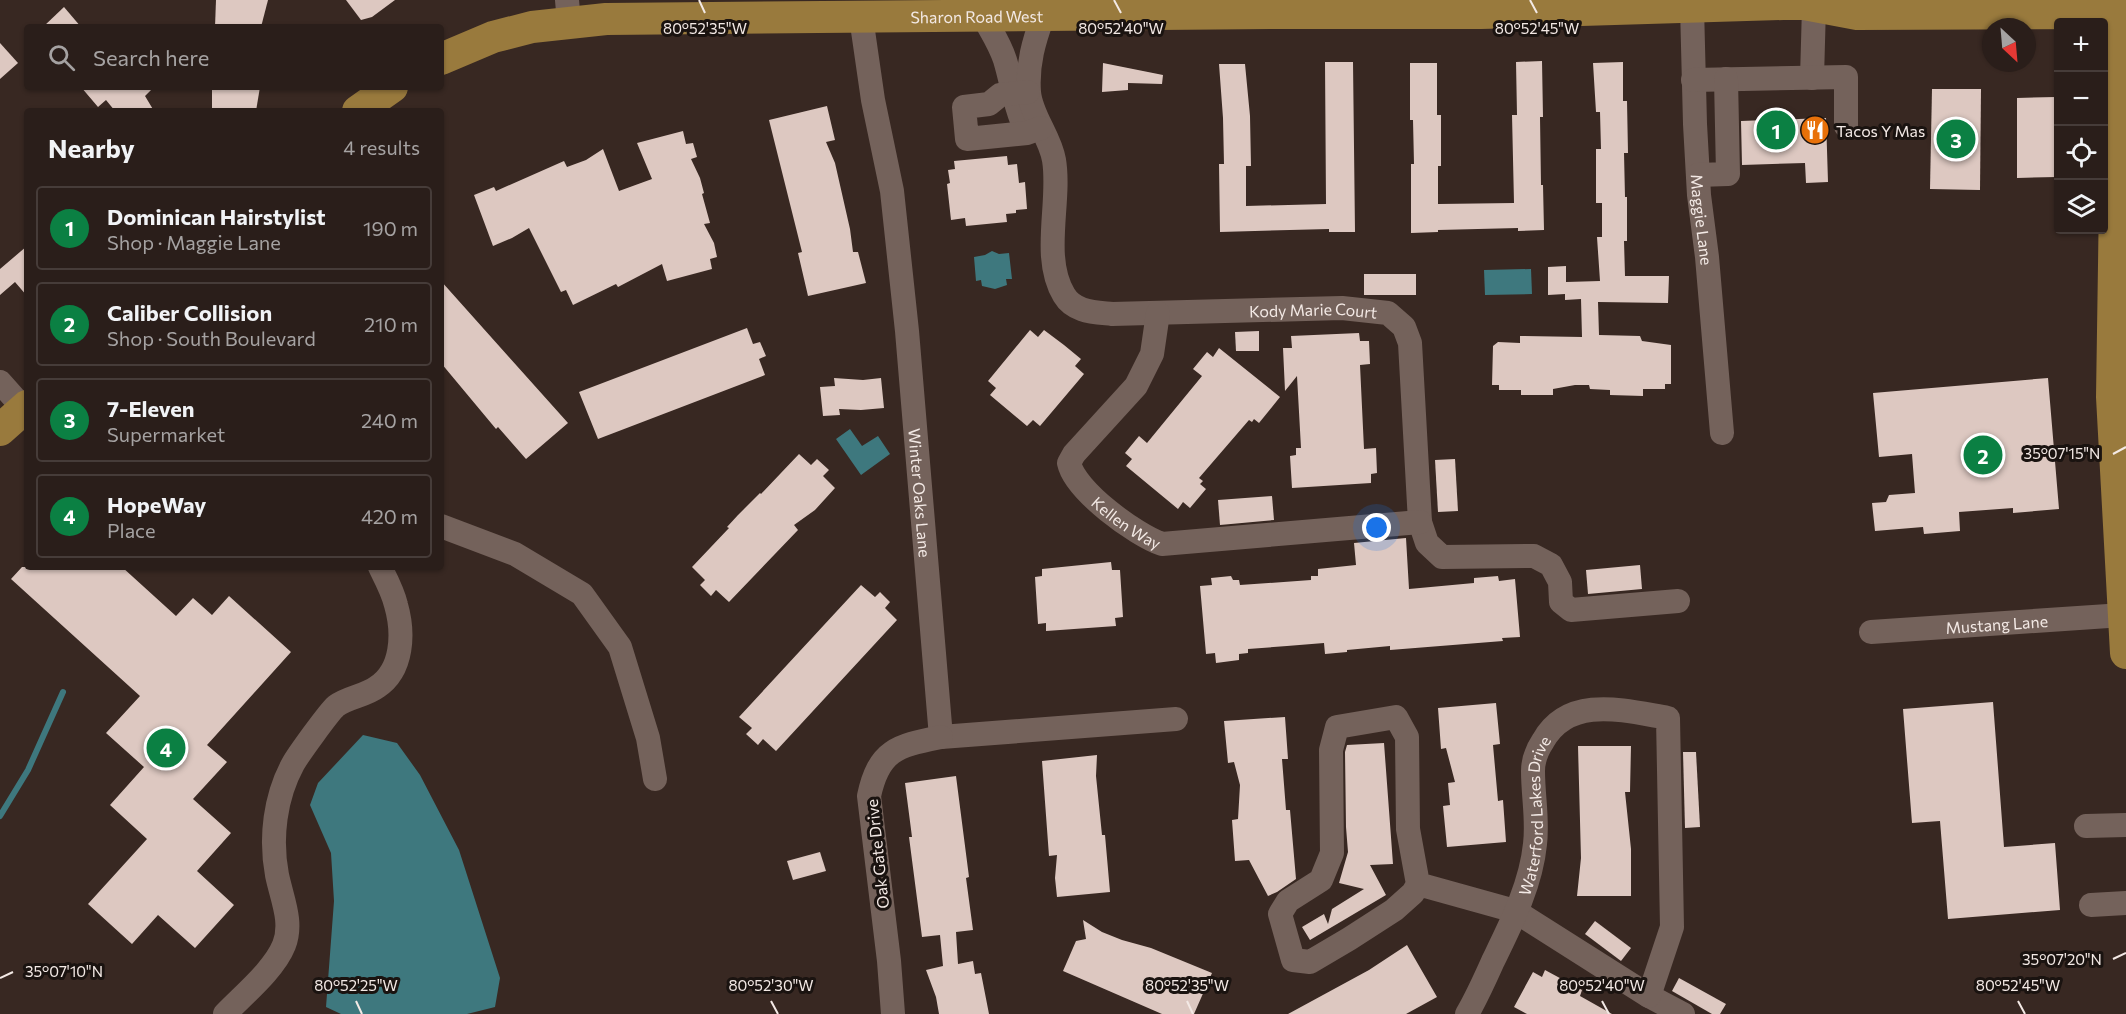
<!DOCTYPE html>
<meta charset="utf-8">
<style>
body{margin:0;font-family:Commissioner,sans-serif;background:#362b27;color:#f1f3f6}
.controls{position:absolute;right:18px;top:18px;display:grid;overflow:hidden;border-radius:6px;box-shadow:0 2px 4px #0004}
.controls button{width:54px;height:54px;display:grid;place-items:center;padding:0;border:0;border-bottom:2px solid #463c39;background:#2a1e1a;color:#f1f3f6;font:30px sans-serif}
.compass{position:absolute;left:1982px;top:18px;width:54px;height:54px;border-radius:50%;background:#2a1e1a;box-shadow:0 2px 4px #0004;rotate:154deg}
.you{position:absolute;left:1377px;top:528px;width:21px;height:21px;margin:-15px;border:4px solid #fff;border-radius:50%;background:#1a73e8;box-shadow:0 0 0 9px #1a73e833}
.badge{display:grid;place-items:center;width:39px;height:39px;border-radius:50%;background:#0b8043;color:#fff;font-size:20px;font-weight:700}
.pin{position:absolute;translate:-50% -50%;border:3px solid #fff;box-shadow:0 2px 6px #0006}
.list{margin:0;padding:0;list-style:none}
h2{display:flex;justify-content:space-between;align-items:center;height:78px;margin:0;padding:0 24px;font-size:26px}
h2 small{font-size:20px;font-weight:400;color:#a5a2a2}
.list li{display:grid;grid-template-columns:39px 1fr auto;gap:18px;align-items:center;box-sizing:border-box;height:84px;margin:0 12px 12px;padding:0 12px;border:2px solid #463c39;border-radius:6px}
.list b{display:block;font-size:22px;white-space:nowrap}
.list p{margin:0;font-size:20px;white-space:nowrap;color:#a5a2a2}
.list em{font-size:20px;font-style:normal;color:#a5a2a2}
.icon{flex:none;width:33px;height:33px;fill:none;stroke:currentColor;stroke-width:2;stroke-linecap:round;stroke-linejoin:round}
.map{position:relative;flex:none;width:2126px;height:1014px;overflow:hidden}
.search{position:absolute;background:#2a1e1a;box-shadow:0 2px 4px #0004;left:24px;top:24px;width:420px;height:66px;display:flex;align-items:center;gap:15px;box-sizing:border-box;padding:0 21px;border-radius:6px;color:#a5a2a2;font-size:22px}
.panel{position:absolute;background:#2a1e1a;box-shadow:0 2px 4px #0004;left:24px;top:108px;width:420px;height:462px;border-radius:6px}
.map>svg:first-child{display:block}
.water{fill:#3e787e}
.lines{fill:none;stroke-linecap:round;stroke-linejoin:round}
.stream{stroke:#3e787e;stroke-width:6}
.building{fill:#ddc8c1}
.minor{stroke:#74625b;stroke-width:24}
.major{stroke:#997a3d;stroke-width:32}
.ticks{fill:none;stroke:#f3e9e5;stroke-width:2}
.labels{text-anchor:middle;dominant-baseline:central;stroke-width:6;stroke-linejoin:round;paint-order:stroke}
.street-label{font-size:16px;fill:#f3e9e5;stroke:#1a1310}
.poi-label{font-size:16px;fill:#f3e9e5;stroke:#1a1310;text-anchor:start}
.ticks-label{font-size:15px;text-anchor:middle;fill:#f3e9e5;stroke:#1a1310;stroke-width:6;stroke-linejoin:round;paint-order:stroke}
</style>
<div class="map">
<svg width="2126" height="1014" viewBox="0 0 2126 1014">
<rect width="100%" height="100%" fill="#382822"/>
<g class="water">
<path d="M992,251L999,254L1009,253L1012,279H1006L1007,285L995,289L982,286L981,280L976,281L974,257L985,255Z"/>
<path d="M1531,269L1532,294L1485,295L1484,270Z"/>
<path d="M850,429L862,446L878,436L890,454L861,475L836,439Z"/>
<path d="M363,735L397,743L420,775L459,850L500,978L495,1007L467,1014H341L326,1007L334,901L331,853L310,805L318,783Z"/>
</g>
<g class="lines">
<path class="stream" d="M0,816L28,770L63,692"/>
</g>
<g class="building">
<path d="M216,0H268L261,27H215Z"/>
<path d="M346,0H395L372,17L361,20Z"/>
<path d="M64,7L81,27H43Z"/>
<path d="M0,43L18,63L0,79Z"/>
<path d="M1542,61L1543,117H1540L1541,185H1543L1544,230L1518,231V228L1438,230V232L1411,233V164H1414L1413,120H1410V63H1437V115H1441V166H1438V204L1514,203L1512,115H1517L1516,62Z"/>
<path d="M1325,62H1353L1355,232H1329V229L1220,232L1219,164H1224L1223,118L1219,64H1245L1250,116L1251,166H1246V206L1326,204Z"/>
<path d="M1623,62V101H1627L1628,153H1624L1625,197H1627V241H1624L1625,276H1669L1668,303L1598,302L1599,335L1640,336L1642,341L1671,345V384H1665V389H1643V396L1610,395V390L1590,389L1589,385H1575L1553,389V395H1521V390H1499V385H1492L1493,346L1498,342L1520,343V336L1582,337L1581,299L1565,300V294L1548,295V267L1566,266V282L1600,281L1597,237H1602V203H1596V149H1601L1600,112H1596L1593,63Z"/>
<path d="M1103,63L1163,75L1162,84L1128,83V90L1102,92Z"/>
<path d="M81,87H154L145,96L154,111H115L106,100L98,107Z"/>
<path d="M212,87H260L256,111L212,109Z"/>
<path d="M1932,89H1981L1980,190L1930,189Z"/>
<path d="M2056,97V177L2017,178V98Z"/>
<path d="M827,106L835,140L826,142L835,163L850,229L853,252H858L866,283L808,296L798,253L802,252L769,120Z"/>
<path d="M1826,118L1828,182L1806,183L1805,163L1742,165L1741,121Z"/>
<path d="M683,131L686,144L693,143L697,157L691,159L700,178L704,193L702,194L710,223L704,224L714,243L717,257L710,259L712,269L667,281L662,264L618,287L616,284L573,305L566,290L561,292L529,228L512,238L493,246L474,195L494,187L496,191L564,161L567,167L586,160L603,149L619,191L652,179L637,143Z"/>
<path d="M1007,156L1008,165L1017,164L1019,183L1025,182L1027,209L1016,210V213L1006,214L1007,222L966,226L965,218L951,220L947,184L950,183L948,170L955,169L954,161Z"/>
<path d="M27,246V296L15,282L0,295V269Z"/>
<rect x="1364" y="274" width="52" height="21"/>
<path d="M441,281L568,423L526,459L498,427L496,429L441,363Z"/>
<path d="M747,328L753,344L760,342L766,356L759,359L765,375L598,439L579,392Z"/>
<path d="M1030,330L1038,337L1044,330L1064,345L1081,359L1075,366L1084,374L1040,426L1033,420L1027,426L990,395L996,388L988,381Z"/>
<path d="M1259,331V351H1236L1235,332Z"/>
<path d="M1359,333L1360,341H1369L1370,364L1360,365L1364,449L1376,448L1377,473L1371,474V483L1292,488L1290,456L1296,455V448H1301L1297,376L1285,391L1283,348H1292L1291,336Z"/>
<path d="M1219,348L1280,397L1259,423L1254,419L1252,422L1249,420L1199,478L1203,481L1200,484L1206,489L1190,508L1183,502L1178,509L1126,466L1132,459L1125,453L1139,436L1147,443L1202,376L1193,369L1207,352L1213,357Z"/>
<path d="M834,378L863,380L881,378L884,408L861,410L839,409L840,415L823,416L820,387L835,386Z"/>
<path d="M2048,378L2059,509L2013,513V508L1959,512L1960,531L1924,534L1923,527L1875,531L1872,503L1886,502L1889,495L1915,493L1912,454L1879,457L1873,393Z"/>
<path d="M799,454L811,465L817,459L829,470L823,476L835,488L815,510L794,525L798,530L729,602L716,590L711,596L700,585L705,580L692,567L729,528L727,527L738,515L760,493L761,494Z"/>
<path d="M1455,459L1458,511L1438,512L1435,460Z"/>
<path d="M1272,496L1274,520L1220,525L1218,500Z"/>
<path d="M1406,538L1409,589L1474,583V578L1498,576L1499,581L1515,579L1520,637L1502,638L1503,641L1390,650V646L1347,650V652L1325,654L1324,643L1287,646L1248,649V653L1239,654V660L1216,663L1215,653L1206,654L1200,586L1212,585L1211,578L1231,576L1233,580H1239L1240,585L1311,580V576H1318V569L1356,565L1354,543Z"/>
<path d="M1111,562L1112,570H1120L1123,617L1115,618L1116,626L1046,631V623L1038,624L1035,577L1042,576V569Z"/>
<path d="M1640,565L1642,589L1588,594L1586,570Z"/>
<path d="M22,567H122L176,616L193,598L212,615L229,596L291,652L207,745L227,762L193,799L231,833L197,871L234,905L195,948L158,915L132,944L88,904L147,839L110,805L144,767L106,733L140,696L11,579Z"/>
<path d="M861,585L875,597L880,592L890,602L885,608L897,620L776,751L763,739L758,745L746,734L752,728L739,717Z"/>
<path d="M1993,702L2004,847L2055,843L2060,910L1948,919L1940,821L1912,823L1903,709Z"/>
<path d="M1496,703L1500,744L1493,745L1498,801L1503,800L1506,842L1447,847L1443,806L1450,805L1448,783L1455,782L1446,748L1441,749L1438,708Z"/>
<path d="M1285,717L1288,759H1282L1286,810H1290L1296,879L1277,892L1268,896L1249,860L1235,861L1232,820L1238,819L1240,785L1234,762L1228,763L1224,721Z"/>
<path d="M1384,743L1393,864L1370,865L1386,895L1310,940L1302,927L1324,914L1328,924L1332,909L1364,889L1339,883L1348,852L1346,827L1345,752L1347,745Z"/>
<path d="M1578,746H1631L1630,792H1625L1631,849V896H1577L1581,858Z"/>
<path d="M1683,752H1696L1700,827L1685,828Z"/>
<path d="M1097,755L1096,776L1102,835H1105L1110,892L1057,897L1055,878L1057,855L1049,856L1042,761Z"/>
<path d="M956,776L969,877L966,878L973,930L956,932L958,964L973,961L975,974L981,973L989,1014H939L936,997L926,970L943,966L940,935L922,937L909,837H912L905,783Z"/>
<path d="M820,852L826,871L793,880L787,861Z"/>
<path d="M1083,920L1102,932L1122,940L1151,948L1212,973L1194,1014H1162L1063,971L1076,941L1086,939Z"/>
<path d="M1595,921L1631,948L1621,961L1585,934Z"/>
<path d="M1407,945L1437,997L1406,1014H1288L1369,970Z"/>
<path d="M1545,970L1582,990L1580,996L1612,1014H1527L1514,1007L1533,972L1542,977Z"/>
<path d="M1679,978L1726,1004L1720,1014H1712L1672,991Z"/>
</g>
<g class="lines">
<g class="minor">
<path d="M567,0L569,23"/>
<path id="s1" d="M1692,7L1695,124L1699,195L1707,257L1722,433"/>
<path d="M983,16C991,31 1000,44 1005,60C1011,80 1014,101 1022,121"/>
<path id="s2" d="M1043,16C1034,41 1027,64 1029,92C1031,116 1050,136 1054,160C1061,202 1041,257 1064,295C1074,312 1094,312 1112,314L1342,308L1388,313L1404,327L1410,343L1420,522L1427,543L1442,557L1534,556L1551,565L1560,582L1561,602L1571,610L1678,601"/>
<path id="s3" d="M861,17L873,100L892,191L907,331L941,737L1176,719"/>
<path d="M1812,78L1814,7"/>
<path d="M1693,80L1846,77V126"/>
<path d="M1028,92L1000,95L989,104L964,107L967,139L1027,133L1041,128"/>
<path d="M1698,175L1728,174L1726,79"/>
<path id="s4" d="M1158,313L1152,354L1136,386L1074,454L1069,463C1075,491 1136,535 1162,544L1420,522"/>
<path d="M0,382L24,409"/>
<path d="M441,526L515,554L582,594L620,647L648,738L655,779"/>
<path id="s5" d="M1871,632L2123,615"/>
<path d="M2086,826L2126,825"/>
<path d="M1418,884L1413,893L1394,910L1349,939L1310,962L1293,960L1280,914L1288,901L1321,880L1332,853L1331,750L1337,727L1396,717L1407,737L1408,829L1418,884L1515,911L1649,996L1683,1014"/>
<path d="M2091,905L2126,903"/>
<path d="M225,1014C243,995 274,970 284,945C293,922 282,899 277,875C270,838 275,797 293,764C298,755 329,712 336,706C348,697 365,696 377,687C403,670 404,633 396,605C393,592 386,579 380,567"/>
<path d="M893,1014L889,961L869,796C879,749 898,746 941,737"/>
<path id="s6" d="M1467,1014C1477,997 1485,979 1493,961C1511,924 1531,885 1535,844C1538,820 1533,796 1533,771C1533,760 1537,750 1543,741C1569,694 1626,711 1668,718L1672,927L1649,996"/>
</g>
<g class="major">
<path d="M2118,0L2112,397L2126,653"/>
<path id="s7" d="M441,59L493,37L532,27L606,19L1283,13H1481L1783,4H1804L1857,14L2126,13"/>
<path d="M358,111L392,87"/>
<path d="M0,430L27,406"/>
</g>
</g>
<path class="ticks" d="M699,0L705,13M1114,0L1121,13M1530,0L1537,13M2113,454L2126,447M2113,959L2126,953M0,978L13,972M356,1001L362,1014M771,1001L778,1014M1187,1001L1193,1014M1602,1001L1609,1014M2018,1001L2025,1014"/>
<defs>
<g id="restaurant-disc" transform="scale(1.5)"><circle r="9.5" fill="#e8710a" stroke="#1a1310"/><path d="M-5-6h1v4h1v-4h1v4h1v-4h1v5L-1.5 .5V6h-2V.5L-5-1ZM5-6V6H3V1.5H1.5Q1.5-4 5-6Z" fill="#fff"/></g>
</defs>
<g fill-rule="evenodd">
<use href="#restaurant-disc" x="1815" y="130"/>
</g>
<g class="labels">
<g class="street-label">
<text stroke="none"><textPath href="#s7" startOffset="542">Sharon Road West</textPath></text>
<text stroke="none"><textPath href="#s1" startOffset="213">Maggie Lane</textPath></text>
<text stroke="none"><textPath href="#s2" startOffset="543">Kody Marie Court</textPath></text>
<text stroke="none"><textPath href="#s3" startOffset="480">Winter Oaks Lane</textPath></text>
<text stroke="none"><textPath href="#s4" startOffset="264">Kellen Way</textPath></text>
<text stroke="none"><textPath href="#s5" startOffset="126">Mustang Lane</textPath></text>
<text stroke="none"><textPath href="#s6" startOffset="213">Waterford Lakes Drive</textPath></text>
<text transform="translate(877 854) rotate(-96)">Oak Gate Drive</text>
</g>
<g class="poi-label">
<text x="1836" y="130">Tacos Y Mas</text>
</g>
</g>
<g class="ticks-label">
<text x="705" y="34">80°52'35"W</text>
<text x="1121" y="34">80°52'40"W</text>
<text x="1537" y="34">80°52'45"W</text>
<text x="2062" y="459">35°07'15"N</text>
<text x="2062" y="965">35°07'20"N</text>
<text x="64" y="977">35°07'10"N</text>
<text x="356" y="991">80°52'25"W</text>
<text x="771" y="991">80°52'30"W</text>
<text x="1187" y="991">80°52'35"W</text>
<text x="1602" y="991">80°52'40"W</text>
<text x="2018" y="991">80°52'45"W</text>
</g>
</svg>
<div class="controls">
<button>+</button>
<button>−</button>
<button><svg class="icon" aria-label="locate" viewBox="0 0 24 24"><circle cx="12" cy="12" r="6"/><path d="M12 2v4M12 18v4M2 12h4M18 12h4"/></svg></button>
<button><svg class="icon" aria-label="layers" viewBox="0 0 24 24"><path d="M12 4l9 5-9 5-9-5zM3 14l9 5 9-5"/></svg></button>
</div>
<svg class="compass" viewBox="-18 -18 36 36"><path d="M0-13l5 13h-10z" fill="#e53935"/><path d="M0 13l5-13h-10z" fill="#a5a2a2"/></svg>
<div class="you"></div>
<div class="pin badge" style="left:1776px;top:130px">1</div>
<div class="pin badge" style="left:1983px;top:455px">2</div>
<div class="pin badge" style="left:1956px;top:139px">3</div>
<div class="pin badge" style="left:166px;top:748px">4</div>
<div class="search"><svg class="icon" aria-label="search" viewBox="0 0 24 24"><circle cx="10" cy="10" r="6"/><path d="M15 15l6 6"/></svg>Search here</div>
<section class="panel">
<h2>Nearby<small>4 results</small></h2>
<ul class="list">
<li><span class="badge">1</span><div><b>Dominican Hairstylist</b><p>Shop · Maggie Lane</p></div><em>190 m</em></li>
<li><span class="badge">2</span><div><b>Caliber Collision</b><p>Shop · South Boulevard</p></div><em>210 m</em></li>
<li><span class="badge">3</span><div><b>7-Eleven</b><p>Supermarket</p></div><em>240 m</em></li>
<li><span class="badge">4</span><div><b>HopeWay</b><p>Place</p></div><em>420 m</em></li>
</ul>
</section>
</div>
